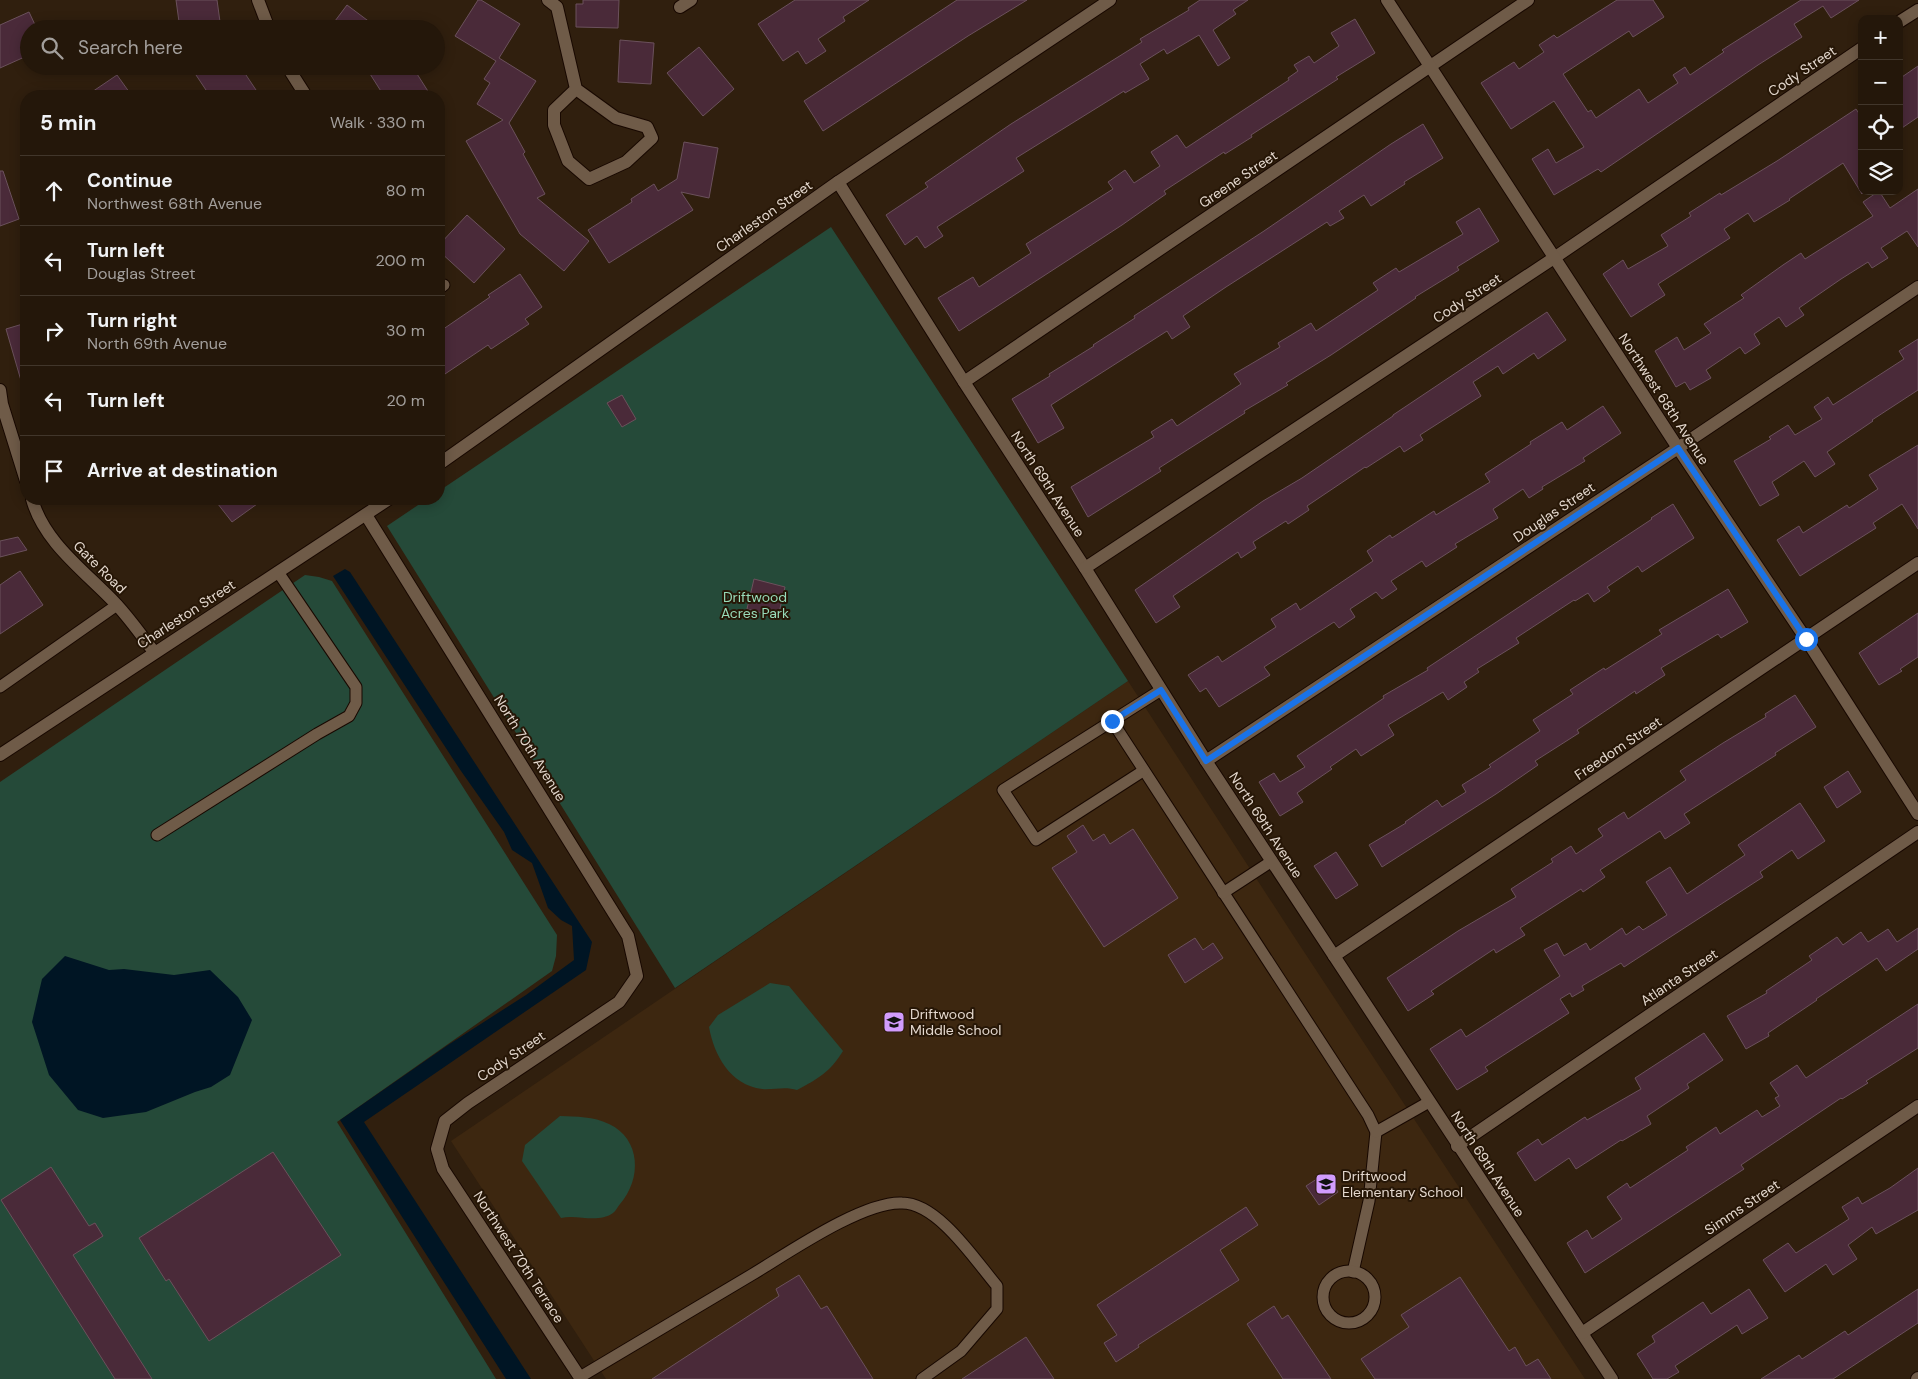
<!DOCTYPE html>
<meta charset="utf-8">
<style>
body{margin:0;font-family:"DM Sans",sans-serif;background:#2c2013;color:#f1f3f6}
.controls{position:absolute;right:15px;top:15px;display:grid;overflow:hidden;border-radius:10px;box-shadow:0 2px 12px #0003}
.controls button{width:45px;height:45px;display:grid;place-items:center;padding:0;border:0;border-bottom:1px solid #41362b;background:#24170a;color:#f1f3f6;font:25px sans-serif}
.stop{position:absolute;width:15px;height:15px;margin:-11px;border:4px solid #1a73e8;border-radius:50%;background:#fff}
.stop.end{background:#1a73e8;border-color:#fff;box-shadow:0 1px 5px #0008}
.list{margin:0;padding:0;list-style:none}
h2{display:flex;justify-content:space-between;align-items:center;height:65px;margin:0;padding:0 20px;font-size:21px}
h2 small{font-size:16px;font-weight:400;color:#a39f9c}
.list li{display:grid;grid-template-columns:32px 1fr auto;gap:15px;align-items:center;box-sizing:border-box;height:70px;padding:0 20px;border-top:1px solid #41362b}
.list b{display:block;font-size:19px;white-space:nowrap}
.list p{margin:0;font-size:16px;white-space:nowrap;color:#a39f9c}
.list em{font-size:16px;font-style:normal;color:#a39f9c}
.icon{flex:none;width:28px;height:28px;fill:none;stroke:currentColor;stroke-width:2;stroke-linecap:round;stroke-linejoin:round}
.map{position:relative;flex:none;width:1918px;height:1379px;overflow:hidden}
.search{position:absolute;background:#24170a;box-shadow:0 2px 12px #0003;left:20px;top:20px;width:425px;height:55px;display:flex;align-items:center;gap:12px;box-sizing:border-box;padding:0 18px;border-radius:28px;color:#a39f9c;font-size:19px}
.panel{position:absolute;background:#24170a;box-shadow:0 2px 12px #0003;left:20px;top:90px;width:425px;height:415px;border-radius:20px}
.map>svg:first-child{display:block}
.built{fill:#3d2710}
.green{fill:#254a39}
.water{fill:#001524}
.building{fill:#4a2a39;stroke:#6b515c}
.lines{fill:none;stroke-linecap:round;stroke-linejoin:round}
.lane-casing{stroke:#180800;stroke-width:13}
.street-casing{stroke:#180800;stroke-width:14}
.secondary-casing{stroke:#180800;stroke-width:14}
.lane{stroke:#6f5b48;stroke-width:11}
.street{stroke:#6f5b48;stroke-width:12}
.secondary{stroke:#6f5b48;stroke-width:12}
.route{stroke:#1a73e8;stroke-width:6}
.labels{text-anchor:middle;dominant-baseline:central;stroke-width:4;stroke-linejoin:round;paint-order:stroke}
.street-label{font-size:14px;fill:#e4d8ce;stroke:#261606}
.park-label{font-size:14px;fill:#98dcba;stroke:#261606}
.poi-label{font-size:14px;fill:#e4d8ce;stroke:#261606;text-anchor:start}
</style>
<div class="map">
<svg width="1918" height="1379" viewBox="0 0 1918 1379">
<rect width="100%" height="100%" fill="#301f0e"/>
<path class="built" d="M1128,681L1293,935L1585,1379H606L451,1141Z"/>
<g class="green">
<path d="M831,227L1128,681L675,988L387,526L427,499H439V491Z"/>
<path d="M305,575L319,577L332,581L557,935L556,956L552,971L337,1122L496,1379H0V782Z"/>
<path d="M770,983L789,986L843,1051C830,1072 818,1079 797,1090C785,1086 774,1090 762,1089C730,1085 714,1055 709,1027L718,1015Z"/>
<path d="M560,1116C577,1117 593,1116 609,1124C641,1139 642,1179 620,1204C618,1206 616,1211 613,1213C597,1224 578,1214 561,1218L522,1161L525,1145Z"/>
</g>
<g class="water">
<path d="M345,569L350,572L592,942L586,970L364,1122L531,1379H506L340,1120L448,1045L526,995L574,960L572,926L561,920L548,908L532,863L512,850L504,832L461,771L333,576Z"/>
<path d="M65,956L109,970L124,969L174,975L210,970L238,997L252,1020L230,1075L211,1087L195,1092L146,1112L103,1118L78,1110L49,1075L32,1022L42,979Z"/>
</g>
<g class="building">
<path d="M176,0H217L221,29H180Z"/>
<path d="M478,0H481L520,24L499,58L536,81L509,123L525,152L523,154L545,194L537,198L589,241L564,271L520,234L466,141L503,120L477,104L490,83L484,79L496,61L455,36Z"/>
<path d="M583,0H619L618,28L576,27V4H583Z"/>
<path d="M795,0H869L843,17L845,21L818,39L826,51L806,64L798,51L783,61L758,24Z"/>
<path d="M957,0H1027L968,36L823,131L804,101Z"/>
<path d="M1200,0H1248L1233,10L1236,14L1213,30L1230,58L1218,66L1199,35L1167,54L1164,49L1140,64L1149,79L1125,93L1124,91L1016,158L1024,171L937,227L943,236L925,248L917,236L905,245L886,215L928,187L925,183L1011,124L1142,42L1140,39L1189,10L1188,8Z"/>
<path d="M1617,0H1653L1664,17L1633,37L1629,31L1563,74L1588,112L1591,110L1596,118L1639,89L1648,103L1678,83L1673,75L1685,67L1690,75L1724,52L1722,50L1801,0H1859L1831,18L1823,6L1794,24L1802,37L1758,65L1601,172L1598,169L1554,195L1532,159L1548,149L1556,163L1584,147L1554,101L1511,129L1481,83L1514,62L1519,69L1544,52L1539,45L1554,35L1557,38Z"/>
<path d="M347,5L379,29H329Z"/>
<path d="M29,12L37,29H29V55L0,68V25Z"/>
<path d="M1355,19L1375,53L1336,77L1338,79L1251,135L1252,137L1225,154L1224,152L1164,191L1166,194L1122,225L959,331L938,298L973,277L979,287L1031,253L1026,244L1113,189L1108,182L1125,170L1134,183L1160,166L1151,152L1177,135L1186,148L1289,80L1288,78L1298,71L1294,65L1309,56L1314,63L1339,46L1331,33Z"/>
<path d="M620,40L654,43L651,84L618,82Z"/>
<path d="M699,47L734,89L703,116L667,73Z"/>
<path d="M190,66H240L260,96H210Z"/>
<path d="M365,66H412L431,96H384Z"/>
<path d="M1918,66V117L1899,130V79Z"/>
<path d="M117,75L132,96H86Z"/>
<path d="M1856,109L1862,118V194L1843,163L1789,199L1790,200L1754,222L1748,213L1724,229L1730,238L1658,284L1665,295L1631,317L1603,274L1623,260L1628,269L1668,246L1661,235L1691,216L1689,213L1720,193L1721,195L1777,161Z"/>
<path d="M1423,124L1443,158L1404,182L1405,184L1371,206L1364,195L1339,211L1344,218L1330,226L1327,222L1226,287L1183,316L1190,327L1172,339L1167,331L1051,405L1064,428L1038,443L1012,399L1050,376L1049,374L1094,346L1093,345L1135,318L1134,316L1264,231L1391,144Z"/>
<path d="M684,142L718,148L709,198L681,192L693,210L609,263L588,230L632,202L631,199L654,184L658,191L677,179Z"/>
<path d="M0,171H3L19,219L0,226Z"/>
<path d="M1918,189V247L1907,231L1881,248L1888,258L1872,268L1868,262L1841,279L1799,308L1804,315L1786,327L1779,317L1754,334L1760,344L1745,354L1740,347L1706,370L1711,378L1690,390L1685,382L1676,387L1655,351L1677,337L1684,350L1711,333L1704,324L1744,298L1741,295L1783,265L1801,253L1805,259L1873,216L1863,202L1879,191L1890,208Z"/>
<path d="M1479,208L1499,241L1457,267L1459,270L1415,297L1416,298L1331,355L1286,383L1288,385L1244,411L1245,413L1159,468L1161,471L1088,517L1071,487L1154,437L1151,432L1172,419L1177,426L1241,384L1234,374L1280,347L1278,343L1311,323L1316,331L1378,290L1373,283L1396,268L1399,272L1463,234L1456,222Z"/>
<path d="M467,215L505,249L474,283L439,251V245Z"/>
<path d="M520,274L542,307L525,319L529,324L491,349L488,345L439,378V332L490,297L488,295Z"/>
<path d="M1547,312L1566,340L1538,359L1534,353L1503,374L1498,366L1473,382L1481,396L1420,435L1423,440L1404,452L1400,446L1366,468L1365,467L1307,506L1309,510L1288,524L1286,521L1253,542L1256,548L1241,558L1238,552L1173,596L1180,607L1156,623L1135,590L1263,501L1302,478L1393,416V415Z"/>
<path d="M26,323V384H22L6,329Z"/>
<path d="M1918,339V390L1872,420L1873,421L1827,452L1835,464L1815,477L1804,461L1772,482L1779,495L1760,506L1734,461L1771,439L1769,437L1788,425L1795,435L1822,419L1814,407L1828,397L1833,405L1904,359L1899,351Z"/>
<path d="M622,395L636,419L622,427L607,403Z"/>
<path d="M1603,406L1621,433L1583,458L1585,461L1542,487L1543,489L1529,498L1523,489L1493,509L1498,518L1455,544L1457,547L1426,567L1422,561L1391,581L1397,589L1382,599L1376,592L1350,609L1355,617L1339,628L1334,622L1264,667L1270,675L1219,707L1206,688L1200,692L1188,675L1218,656L1222,662L1276,627L1271,619L1296,603L1300,610L1373,561L1367,551L1390,535L1392,538L1434,511L1436,515L1490,482L1485,474L1531,444L1530,442L1562,422L1567,430Z"/>
<path d="M1918,445V529L1902,504L1873,523L1876,528L1800,576L1777,540L1799,526L1803,533L1847,505L1849,508L1878,489L1869,475Z"/>
<path d="M214,499H264L232,522Z"/>
<path d="M1673,504L1694,538L1642,572L1638,566L1607,587L1610,591L1594,602L1588,593L1575,601L1574,600L1516,638L1519,643L1477,669L1479,672L1464,682L1467,687L1448,700L1443,692L1388,725L1394,735L1361,756L1356,749L1330,767L1332,769L1297,793L1303,802L1280,816L1259,782L1274,773L1280,782L1305,767L1297,756L1384,698L1383,696L1428,670L1427,668L1652,519L1651,518Z"/>
<path d="M18,537L27,550L0,557V541Z"/>
<path d="M20,571L43,605L0,634V585Z"/>
<path d="M754,579L785,587L778,617L747,609Z"/>
<path d="M1728,589L1748,622L1721,638L1718,634L1661,668L1665,675L1636,694L1635,691L1577,730L1579,733L1535,761L1538,765L1496,794L1382,867L1369,845L1406,823L1405,822L1437,800L1442,807L1466,792L1462,785L1491,767L1489,765L1540,731L1533,720L1573,694L1570,690L1604,668L1605,670L1662,634L1659,630Z"/>
<path d="M1918,613V657L1900,669L1902,671L1879,685L1859,653Z"/>
<path d="M1795,695L1816,727L1775,753L1776,755L1684,814L1690,823L1665,839L1660,831L1600,870L1605,877L1583,892L1581,889L1520,928L1525,935L1496,953L1494,949L1431,991L1434,994L1408,1011L1387,978L1458,931L1516,897L1511,889L1553,862L1551,859L1571,846L1576,854L1603,836L1598,829L1624,812L1628,819L1686,780L1680,771L1723,743L1766,717L1765,714Z"/>
<path d="M1848,771L1861,792L1837,808L1824,787Z"/>
<path d="M1800,803L1825,841L1798,859L1792,850L1760,872L1763,877L1624,967L1621,963L1582,986L1584,990L1572,997L1570,993L1560,999L1569,1013L1485,1067L1488,1071L1457,1090L1430,1049L1461,1029L1466,1037L1560,976L1544,950L1557,943L1564,956L1586,943L1590,950L1622,928L1626,935L1639,926L1643,930L1667,915L1646,882L1670,867L1687,894L1745,855L1738,845Z"/>
<path d="M1083,825L1093,841L1104,834L1110,844L1133,829L1178,898L1104,947L1052,868L1077,852L1067,836Z"/>
<path d="M1336,852L1358,885L1336,899L1314,866Z"/>
<path d="M1918,928V949L1886,971L1877,958L1816,999L1817,1000L1768,1033L1769,1036L1746,1049L1727,1016L1767,993L1766,991L1812,960L1809,956L1837,937L1843,945L1861,932L1868,942L1888,929L1897,942Z"/>
<path d="M1195,938L1203,950L1213,943L1223,958L1185,983L1168,955Z"/>
<path d="M1918,1004V1048L1866,1081L1868,1083L1842,1099L1841,1098L1741,1165L1744,1169L1585,1273L1567,1243L1587,1230L1592,1239L1622,1219L1607,1197L1627,1183L1630,1188L1688,1150L1686,1147L1716,1127L1720,1134L1757,1110L1762,1117L1780,1106L1775,1098L1779,1096L1770,1083L1797,1065L1806,1078Z"/>
<path d="M1704,1033L1723,1060L1687,1084L1689,1088L1647,1116L1651,1124L1622,1141L1621,1140L1576,1169L1569,1158L1535,1181L1517,1153L1538,1139L1542,1145L1585,1117L1587,1120L1641,1089L1635,1078Z"/>
<path d="M273,1152L341,1255L209,1341L169,1279L166,1281L139,1238Z"/>
<path d="M51,1167L89,1226L95,1223L103,1236L73,1255L152,1379H115L1,1200Z"/>
<path d="M1918,1168V1210L1876,1234L1872,1227L1848,1245L1857,1259L1833,1275L1826,1264L1785,1292L1763,1260L1788,1243L1796,1253L1849,1219L1842,1207L1858,1197L1862,1204L1890,1188Z"/>
<path d="M1326,1173L1338,1192L1319,1205L1306,1186Z"/>
<path d="M1246,1207L1258,1225L1220,1250L1239,1280L1138,1345L1139,1347L1116,1362L1104,1343L1117,1335L1097,1305Z"/>
<path d="M799,1275L821,1309L827,1306L873,1379H652L779,1296L776,1289Z"/>
<path d="M1460,1277L1509,1351L1515,1347L1526,1366L1538,1359L1551,1379H1375L1361,1359L1409,1327L1401,1315Z"/>
<path d="M1749,1289L1768,1318L1742,1334L1737,1325L1675,1366L1679,1372L1667,1379H1653L1637,1354L1655,1342L1652,1336L1703,1302L1711,1314Z"/>
<path d="M1918,1289V1323L1833,1379H1761L1799,1355L1802,1359L1845,1331L1848,1335Z"/>
<path d="M1274,1306L1282,1319L1288,1315L1331,1379H1283L1247,1324Z"/>
<path d="M1026,1337L1054,1379H962Z"/>
</g>
<g class="lines">
<g class="lane-casing">
<g id="lane">
<path d="M439,289L444,285"/>
<path d="M0,687L117,605"/>
<path d="M1112,721L1368,1115L1376,1132L1369,1201L1353,1272"/>
<path d="M1143,771L1036,840L1003,790L1161,690"/>
<path d="M157,835L317,734L349,716L356,703V687L278,572"/>
<path d="M1223,893L1272,861"/>
<path d="M1376,1132L1429,1102"/>
<circle cx="1349" cy="1297" r="26"/>
<path d="M580,1377C638,1343 695,1308 753,1274C788,1253 863,1201 902,1203C938,1203 975,1260 997,1286V1309L961,1351L922,1379"/>
</g>
</g>
<g class="street-casing">
<g id="street">
<path d="M258,0L269,29"/>
<path d="M548,0L557,7L576,89L616,118L647,127L652,138L626,162L589,179L568,161L554,125V110L576,89"/>
<path d="M680,7L691,0"/>
<path d="M1899,22L1918,10"/>
<path d="M287,66L306,96"/>
<path d="M838,182L964,382L1085,568L1206,761L1612,1379"/>
<path d="M964,382L1528,0"/>
<path d="M0,390L2,404L26,481"/>
<path d="M439,464L838,182L1110,0"/>
<path d="M32,499C44,543 86,572 116,604C130,619 142,636 154,652"/>
<path d="M366,515L628,936L637,976L619,1002L468,1103L445,1121L437,1149L443,1169L581,1379"/>
<path d="M1085,568L1554,258L1862,48"/>
<path d="M0,755L389,499"/>
<path d="M1206,761L1678,448L1918,287"/>
<path d="M1334,956L1918,563"/>
<path d="M1457,1146L1918,832"/>
<path d="M1582,1333L1918,1106"/>
<path d="M1917,1379L1918,1378"/>
</g>
</g>
<g class="secondary-casing">
<path id="secondary" d="M1387,0L1678,448L1806,639L1918,814"/>
</g>
<use href="#lane" class="lane"/>
<use href="#street" class="street"/>
<use href="#secondary" class="secondary"/>
</g>
<g class="lines">
<path class="route" d="M1112,721L1161,690L1206,761L1678,448L1806,639"/>
</g>
<defs>
<g id="school-square" transform="scale(1.125)"><rect x="-9" y="-9" width="18" height="18" rx="4" fill="#d29cfd" stroke="#261606"/><path d="M0-5L7-2L0 1L-7-2ZM-4 1L0 2.5L4 1V4Q0 6-4 4Z" fill="#111"/></g>
</defs>
<g fill-rule="evenodd">
<use href="#school-square" x="894" y="1022"/>
<use href="#school-square" x="1326" y="1184"/>
</g>
<g class="labels">
<g class="street-label">
<text transform="translate(1802 71) rotate(-34)">Cody Street</text>
<text transform="translate(1238 179) rotate(-34)">Greene Street</text>
<text transform="translate(764 216) rotate(-35)">Charleston Street</text>
<text transform="translate(1467 298) rotate(-33)">Cody Street</text>
<text transform="translate(1664 399) rotate(57)">Northwest 68th Avenue</text>
<text transform="translate(1048 484) rotate(57)">North 69th Avenue</text>
<text transform="translate(1554 512) rotate(-34)">Douglas Street</text>
<text transform="translate(100 567) rotate(45)">Gate Road</text>
<text transform="translate(186 614) rotate(-33)">Charleston Street</text>
<text transform="translate(530 748) rotate(58)">North 70th Avenue</text>
<text transform="translate(1618 748) rotate(-34)">Freedom Street</text>
<text transform="translate(1266 825) rotate(57)">North 69th Avenue</text>
<text transform="translate(1679 977) rotate(-34)">Atlanta Street</text>
<text transform="translate(511 1056) rotate(-34)">Cody Street</text>
<text transform="translate(1488 1164) rotate(57)">North 69th Avenue</text>
<text transform="translate(1742 1207) rotate(-34)">Simms Street</text>
<text transform="translate(519 1257) rotate(57)">Northwest 70th Terrace</text>
</g>
<g class="park-label">
<text x="755" y="597">Driftwood<tspan x="755" dy="16">Acres Park</tspan></text>
</g>
<g class="poi-label">
<text x="910" y="1014">Driftwood<tspan x="910" dy="16">Middle School</tspan></text>
<text x="1342" y="1176">Driftwood<tspan x="1342" dy="16">Elementary School</tspan></text>
</g>
</g>
</svg>
<div class="controls">
<button>+</button>
<button>−</button>
<button><svg class="icon" aria-label="locate" viewBox="0 0 24 24"><circle cx="12" cy="12" r="6"/><path d="M12 2v4M12 18v4M2 12h4M18 12h4"/></svg></button>
<button><svg class="icon" aria-label="layers" viewBox="0 0 24 24"><path d="M12 4l9 5-9 5-9-5zM3 14l9 5 9-5"/></svg></button>
</div>
<div class="stop" style="left:1806px;top:639px"></div>
<div class="stop end" style="left:1112px;top:721px"></div>
<div class="search"><svg class="icon" aria-label="search" viewBox="0 0 24 24"><circle cx="10" cy="10" r="6"/><path d="M15 15l6 6"/></svg>Search here</div>
<section class="panel">
<h2>5 min<small>Walk · 330 m</small></h2>
<ul class="list">
<li><svg class="icon" aria-label="ahead" viewBox="0 0 24 24"><path d="M12 20V5M6 11l6-6 6 6"/></svg><div><b>Continue</b><p>Northwest 68th Avenue</p></div><em>80 m</em></li>
<li><svg class="icon" aria-label="left" viewBox="0 0 24 24"><path d="M17 20v-9H6M10 6l-5 5 5 5"/></svg><div><b>Turn left</b><p>Douglas Street</p></div><em>200 m</em></li>
<li><svg class="icon" aria-label="right" viewBox="0 0 24 24"><path d="M7 20v-9h11M14 6l5 5-5 5"/></svg><div><b>Turn right</b><p>North 69th Avenue</p></div><em>30 m</em></li>
<li><svg class="icon" aria-label="left" viewBox="0 0 24 24"><path d="M17 20v-9H6M10 6l-5 5 5 5"/></svg><div><b>Turn left</b></div><em>20 m</em></li>
<li><svg class="icon" aria-label="arrive" viewBox="0 0 24 24"><path d="M6 21V4h12l-3 4 3 4H6"/></svg><div><b>Arrive at destination</b></div></li>
</ul>
</section>
</div>
